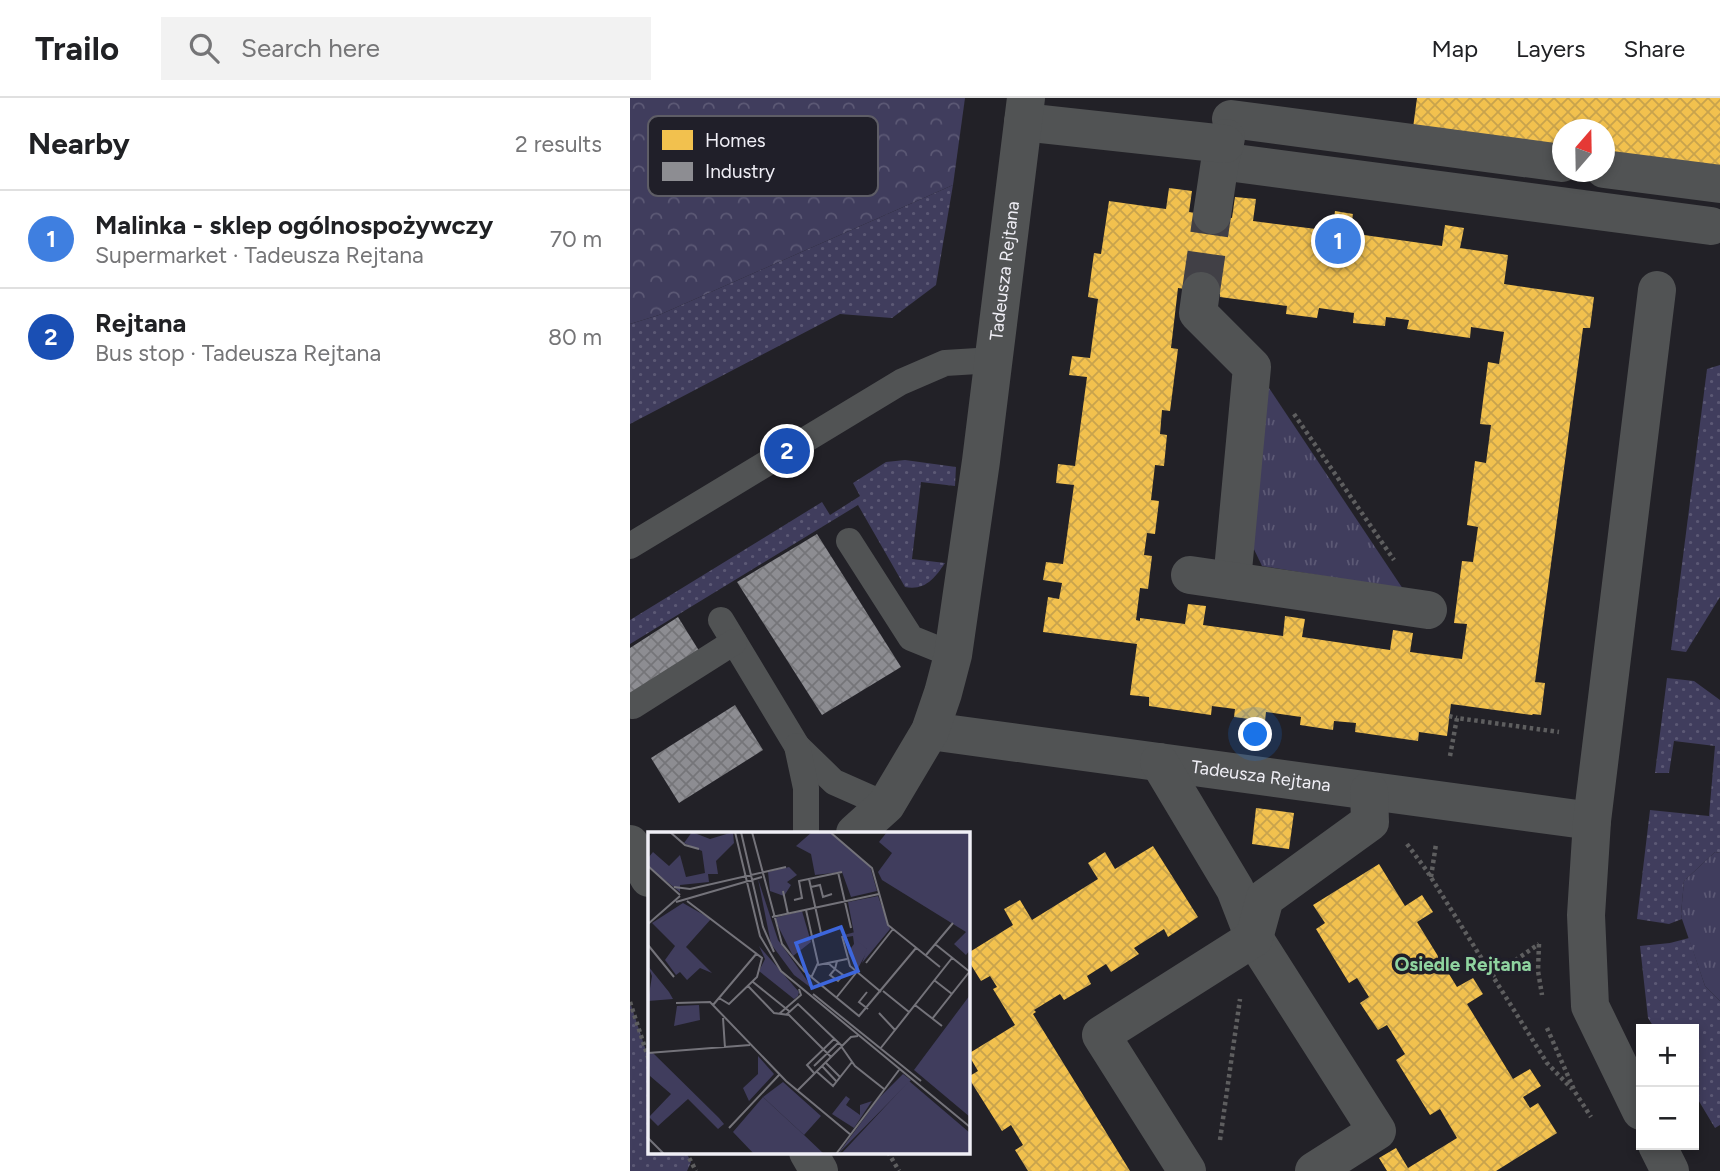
<!DOCTYPE html>
<meta charset="utf-8">
<style>
body{margin:0;font-family:Figtree,sans-serif;background:#f2f2f2;color:#202124}
.controls{position:absolute;right:21px;bottom:21px;display:grid;overflow:hidden;border-radius:0px;box-shadow:0 4px 10px #0003}
.controls button{width:63px;height:63px;display:grid;place-items:center;padding:0;border:0;border-bottom:2px solid #e0e0e0;background:#fff;color:#202124;font:35px sans-serif}
.compass{position:absolute;left:922px;top:21px;width:63px;height:63px;border-radius:50%;background:#fff;box-shadow:0 4px 10px #0003;rotate:20deg}
.you{position:absolute;left:626px;top:637px;width:24px;height:24px;margin:-18px;border:5px solid #fff;border-radius:50%;background:#1a73e8;box-shadow:0 0 0 10px #1a73e833}
.badge{display:grid;place-items:center;width:46px;height:46px;border-radius:50%;background:#5d5d62;color:#fff;font-size:23px;font-weight:700}
.pin{position:absolute;translate:-50% -50%;border:4px solid #fff;box-shadow:0 2px 7px #0006}
.list{margin:0;padding:0;list-style:none}
h2{display:flex;justify-content:space-between;align-items:center;height:91px;margin:0;padding:0 28px;font-size:30px}
h2 small{font-size:23px;font-weight:400;color:#757577}
.list li{display:grid;grid-template-columns:46px 1fr auto;gap:21px;align-items:center;box-sizing:border-box;height:98px;padding:0 28px;border-top:2px solid #e0e0e0}
.list b{display:block;font-size:26px;white-space:nowrap}
.list p{margin:0;font-size:23px;white-space:nowrap;color:#757577}
.list em{font-size:23px;font-style:normal;color:#757577}
.icon{flex:none;width:38px;height:38px;fill:none;stroke:currentColor;stroke-width:2;stroke-linecap:round;stroke-linejoin:round}
.map{position:relative;flex:none;width:1090px;height:1073px;overflow:hidden}
header{display:flex;align-items:center;gap:42px;box-sizing:border-box;height:98px;padding:0 35px;background:#fff;border-bottom:2px solid #e0e0e0}
header strong{font-size:33px}
nav{display:flex;gap:38px;margin-inline-start:auto;font-size:24px}
.search{width:490px;height:63px;background:#f2f2f2;display:flex;align-items:center;gap:18px;box-sizing:border-box;padding:0 24px;border-radius:0px;color:#757577;font-size:26px}
main{display:flex}
aside{flex:1;background:#fff}
.map>svg:first-child{display:block}
.grass{fill:url(#grass-dots)}
.forest{fill:url(#forest-crowns)}
.park{fill:url(#park-tufts)}
.homes{fill:url(#homes-cross-hatch);fill-rule:evenodd}
.industry{fill:url(#industry-cross-hatch)}
.lines{fill:none;stroke-linecap:round;stroke-linejoin:round}
.pedestrian-tunnel{stroke:#414046;stroke-width:38;stroke-dasharray:38 19;stroke-linecap:butt}
.path{stroke:#5e5e5f;stroke-width:4.5;stroke-dasharray:3.5 3.5;stroke-linecap:butt}
.service{stroke:#515354;stroke-width:26}
.pedestrian{stroke:#515354;stroke-width:38}
.minor{stroke:#515354;stroke-width:38}
.labels{text-anchor:middle;dominant-baseline:central;stroke-width:7;stroke-linejoin:round;paint-order:stroke}
.street-label{font-size:18px;fill:#f0eff6;stroke:#201f29}
.neighbourhood-label{font-size:19px;font-weight:bold;fill:#8fd39f;stroke:#201f29}
.inset-road{fill:none;stroke:#74737a;stroke-width:2}
.view{fill:#3d66dc;fill-opacity:0.15;stroke:#3d66dc;stroke-width:3.5}
.inset-edge{fill:none;stroke:#f0eff6;stroke-width:3.5}
.key{fill:#201f29;stroke:#5e5d66;stroke-width:2}
.key-label{font-size:19px;fill:#f0eff6}
</style>
<header>
<strong>Trailo</strong>
<div class="search"><svg class="icon" aria-label="search" viewBox="0 0 24 24"><circle cx="10" cy="10" r="6"/><path d="M15 15l6 6"/></svg>Search here</div>
<nav><a>Map</a><a>Layers</a><a>Share</a></nav>
</header>
<main>
<aside>
<h2>Nearby<small>2 results</small></h2>
<ul class="list">
<li><span class="badge" style="background:#3f7fe0">1</span><div><b>Malinka - sklep ogólnospożywczy</b><p>Supermarket · Tadeusza Rejtana</p></div><em>70 m</em></li>
<li><span class="badge" style="background:#1a4fb4">2</span><div><b>Rejtana</b><p>Bus stop · Tadeusza Rejtana</p></div><em>80 m</em></li>
</ul>
</aside>
<div class="map">
<svg width="1090" height="1073" viewBox="0 0 1090 1073">
<defs>
<pattern id="grass-dots" width="8" height="8" patternUnits="userSpaceOnUse" patternTransform="scale(1.75)"><rect width="8" height="8" fill="#403d5d"/><path d="M2 2h.1M6 6h.1" fill="none" stroke="#5c5975" stroke-width="1.8" stroke-linecap="round"/></pattern>
<pattern id="forest-crowns" width="20" height="18" patternUnits="userSpaceOnUse" patternTransform="scale(1.75)"><rect width="20" height="18" fill="#403d5d"/><path d="M2 6a3 3 0 1 1 6 0M12 15a3 3 0 1 1 6 0" fill="none" stroke="#5c5975"/></pattern>
<pattern id="park-tufts" width="24" height="20" patternUnits="userSpaceOnUse" patternTransform="scale(1.75)"><rect width="24" height="20" fill="#403d5d"/><path d="M3 7l-1-3M5 7V3M7 7l1-3M15 17l-1-3M17 17v-4M19 17l1-3" fill="none" stroke="#5c5975"/></pattern>
<pattern id="homes-cross-hatch" width="8" height="8" patternUnits="userSpaceOnUse" patternTransform="scale(1.75)"><rect width="8" height="8" fill="#f2c14e"/><path d="M0 0l8 8M0 8l8-8" fill="none" stroke="#c8a34d"/></pattern>
<pattern id="industry-cross-hatch" width="8" height="8" patternUnits="userSpaceOnUse" patternTransform="scale(1.75)"><rect width="8" height="8" fill="#8d8d92"/><path d="M0 0l8 8M0 8l8-8" fill="none" stroke="#757579"/></pattern>
</defs>
<rect width="100%" height="100%" fill="#222127"/>
<g class="grass">
<path d="M323,87L306,187L262,220L210,216L0,326V226L29,217Z"/>
<path d="M1090,267V499L1056,554L1041,552L1077,271Z"/>
<path d="M275,362L326,369L325,388L291,384L282,461L315,465C305,480 295,493 275,489L228,407L0,546V522L192,404L200,417L230,398L223,385L256,364Z"/>
<path d="M1037,580L1064,583L1090,602V755L1085,754L1054,783L1051,816L1052,821L1039,826L1007,821L1020,712L1079,718L1085,648L1044,643L1039,675H1025Z"/>
<path d="M1059,840L1075,888L1090,903V1027L1085,1030L1064,995V931H1025L1018,920L1010,848L1040,845Z"/>
<path d="M0,904L19,962V1054H56L61,1064L57,1073H0Z"/>
</g>
<path class="forest" d="M0,0H335L323,87L29,217L0,226Z"/>
<g class="park">
<path d="M637,287L773,491L632,468L620,443Z"/>
<path d="M1085,754L1090,755V903L1075,888L1052,821L1051,816L1054,783Z"/>
</g>
<g class="homes">
<path d="M787,0H1090V70L974,55V32H932V49L783,30Z"/>
<path d="M539,90L562,93L559,114L602,120L605,99L626,101L623,123L702,133L705,113L723,116L720,135L812,148L815,127L834,130L830,150L878,157L874,186L964,199L960,230H953L905,584L915,585L911,617L903,616L902,617L821,606L817,638L789,634L788,643L725,634L726,625L704,623L703,632L670,627L671,619L636,614L635,623L604,619L605,611L582,608L581,617L519,608V599L500,597L507,546L413,534L418,499L429,501L432,485L413,482L416,464L433,466L444,387L426,385L428,366L445,368L457,279L439,277L442,258L460,260L468,201L458,199L464,155L471,156L479,103L536,111ZM548,190L590,196V199L657,208L656,216L687,220L689,210L724,215L723,225L755,228L756,219L779,222L777,231L840,240L841,229L874,234L869,266L858,264L850,326L861,327L856,365L845,363L837,427L848,429L843,464L832,463L824,525L837,526L832,561L780,554L783,535L763,532L760,552L672,539L675,521L655,518L653,538L573,527L576,508L558,506L555,526L510,520V523L506,522L510,490L518,491L522,458L514,457L517,435L525,436L529,403L521,402L525,367L534,368L537,337L530,336L532,312L540,313L548,251L541,250Z"/>
<path d="M626,710L664,715L659,751L622,746Z"/>
<path d="M523,748L568,819L538,839L534,831L504,850L509,856L481,874L476,866L457,878L461,886L434,902L430,896L404,912L406,914L403,916L500,1073H398L385,1052L393,1047L381,1027L372,1033L338,979L348,973L338,956L385,927L363,891L367,889L360,878L351,883L338,862V855L383,827L374,811L390,802L402,822L468,781L458,765L475,754L485,771Z"/>
<path d="M749,766L775,808L792,797L803,814L787,824L827,889L843,880L853,896L837,906L883,981L900,971L911,988L893,999L900,1010L908,1005L927,1035L866,1073H757L749,1060L766,1050L778,1070L827,1040L810,1011L800,1017L766,962L775,956L757,927L748,932L730,905L739,899L727,880L719,885L686,831L695,825L683,807Z"/>
</g>
<g class="industry">
<path d="M187,436L271,569L192,617L107,484Z"/>
<path d="M48,519L76,564L0,611V550Z"/>
<path d="M105,607L133,652L49,705L21,660Z"/>
</g>
<g class="lines">
<path class="pedestrian-tunnel" d="M571,193L582,117"/>
<g class="path">
<path d="M664,316L764,462"/>
<path d="M819,618L827,620"/>
<path d="M820,658L827,620L929,634"/>
<path d="M777,746L797,773L917,965L942,991"/>
<path d="M801,779L806,746"/>
<path d="M909,846L908,873L912,897"/>
<path d="M862,878L909,846"/>
<path d="M0,904L19,962"/>
<path d="M917,930L945,994L961,1019"/>
<path d="M590,1042L610,901"/>
<path d="M56,1054L66,1073"/>
<path d="M258,1054L269,1073"/>
</g>
<g class="service">
<path d="M219,443L281,540L323,557"/>
<path d="M0,448L271,284L315,265L364,262"/>
<path d="M91,522L167,648L204,684L256,707"/>
<path d="M3,608L104,544"/>
<path d="M167,648L176,690V735"/>
</g>
<g class="pedestrian">
<path d="M601,21L932,65"/>
<path d="M590,63L1081,128"/>
<path d="M974,71L1090,86"/>
<path d="M582,117L590,63L596,40"/>
<path d="M571,193L568,215L622,269L602,483"/>
<path d="M560,477L798,512"/>
</g>
<g class="minor">
<path d="M393,24L595,46"/>
<path id="s1" d="M300,633L962,723"/>
<path d="M529,664L605,791L624,840L747,1033L684,1073"/>
<path id="s2" d="M225,735L256,707L300,633L313,595L323,557L351,363L396,0"/>
<path d="M0,746L19,780"/>
<path d="M1011,1013L960,908L956,817L962,723L1027,192"/>
<path d="M1027,1047L1040,1073"/>
<path d="M178,1054L189,1073"/>
<path d="M557,1073L471,937L624,840L635,800L740,724L739,693"/>
</g>
</g>
<g class="labels">
<g class="street-label">
<text stroke="none"><textPath href="#s2" startOffset="595">Tadeusza Rejtana</textPath></text>
<text stroke="none"><textPath href="#s1" startOffset="334">Tadeusza Rejtana</textPath></text>
</g>
<g class="neighbourhood-label">
<text x="833" y="866">Osiedle Rejtana</text>
</g>
</g>
<g transform="translate(18 734)">
<rect width="322" height="322" fill="#222127"/>
<path d="M44,0L62,7L85,0L86,11L68,29L70,42H60L61,50L32,53V60L0,35V26L5,20L21,34L32,23L38,45L57,41L54,19L36,11ZM110,47L130,108L166,158L146,143L123,112ZM35,71L63,87L38,115L64,141L52,136L39,148L32,140L28,143L17,128L27,114L4,91ZM207,100L220,118L209,138L200,120L206,112L205,104L199,105L200,118L196,103ZM111,114L151,160L150,164L146,167L111,139L117,127ZM0,134L21,160L25,167L0,169L4,144ZM51,173L52,188L26,194L29,174ZM255,242L263,248L190,322L231,266ZM198,264L202,267L198,273L212,283V273L224,269L206,296L184,282ZM115,265L156,303L176,322H106L85,300Z" fill="#403d5d"/>
<path d="M164,0H182L222,34L229,59L203,65L194,40L167,43L163,22L148,14ZM239,0H322V118L318,123L306,112L318,100L234,48L230,40L244,21L231,10ZM141,35L149,43L139,50L143,53L136,64L122,59L120,40ZM230,64L242,97L214,131L219,117L207,107L200,70ZM154,79L163,110L145,124L126,86ZM322,163V285L266,238ZM4,220L71,286L76,292L70,297L40,267L10,294L1,285L23,262L2,244L0,221ZM110,224L126,242L101,269L95,256L110,242ZM261,249L322,301V322H193ZM135,250L173,284L156,303L115,265Z" fill="#403d5d"/>
<path class="inset-road" d="M22,0L37,13L51,17M87,0L112,104L133,139L322,295M93,0L115,95L126,120M104,0L134,112L156,139L211,184L268,116M182,0L224,36L240,93L292,135M0,34L32,63M190,40L203,96M161,47L173,101M26,55L42,57L138,35M163,55L172,53L175,65L184,62M135,59L140,82M146,68L154,66L151,49L194,40M39,69L114,126L109,145L81,172L71,166M28,70L114,45M158,78L170,131L163,146M124,85L231,62M0,92L32,64M194,104L202,134L233,160M287,112L322,140M0,113L26,145M278,123L305,91M180,131L187,137L195,143L190,149L182,143L187,137L189,129M218,131L245,97M170,133L199,127M286,148L304,162M105,150L141,179M100,154L126,181L141,183L183,225M235,159L261,180M219,160L211,170L220,177M165,162L273,249M188,166L208,141M28,171L62,170L138,249L203,303M65,173L109,121M267,173L294,194M231,181L247,198M131,182L153,163L151,157M138,183L150,172L194,214M75,186L77,216M284,187L322,139M193,214L207,234L236,257M232,217L304,126M0,221L102,213M177,230L192,245M166,234L190,211M174,234L189,250M168,239L185,254L204,230M166,241L159,233L186,207M149,259L203,205L210,204M81,296L131,243M0,306L16,322M188,322L251,238"/>
<path class="view" d="M193,95L210,139L164,156L148,111Z"/>
<rect width="322" height="322" class="inset-edge"/>
</g>
<rect x="18" y="18" width="230" height="80" rx="10" class="key"/>
<rect x="32" y="32" width="31" height="20" fill="#f2c14e"/>
<rect x="32" y="64" width="31" height="19" fill="#8d8d92"/>
<g class="key-label">
<text x="75" y="49">Homes</text>
<text x="75" y="80">Industry</text>
</g>
</svg>
<div class="controls">
<button>+</button>
<button>−</button>
</div>
<svg class="compass" viewBox="-18 -18 36 36"><path d="M0-13l5 13h-10z" fill="#e53935"/><path d="M0 13l5-13h-10z" fill="#757577"/></svg>
<div class="you"></div>
<div class="pin badge" style="left:708px;top:143px;background:#3f7fe0">1</div>
<div class="pin badge" style="left:157px;top:353px;background:#1a4fb4">2</div>
</div>
</main>
